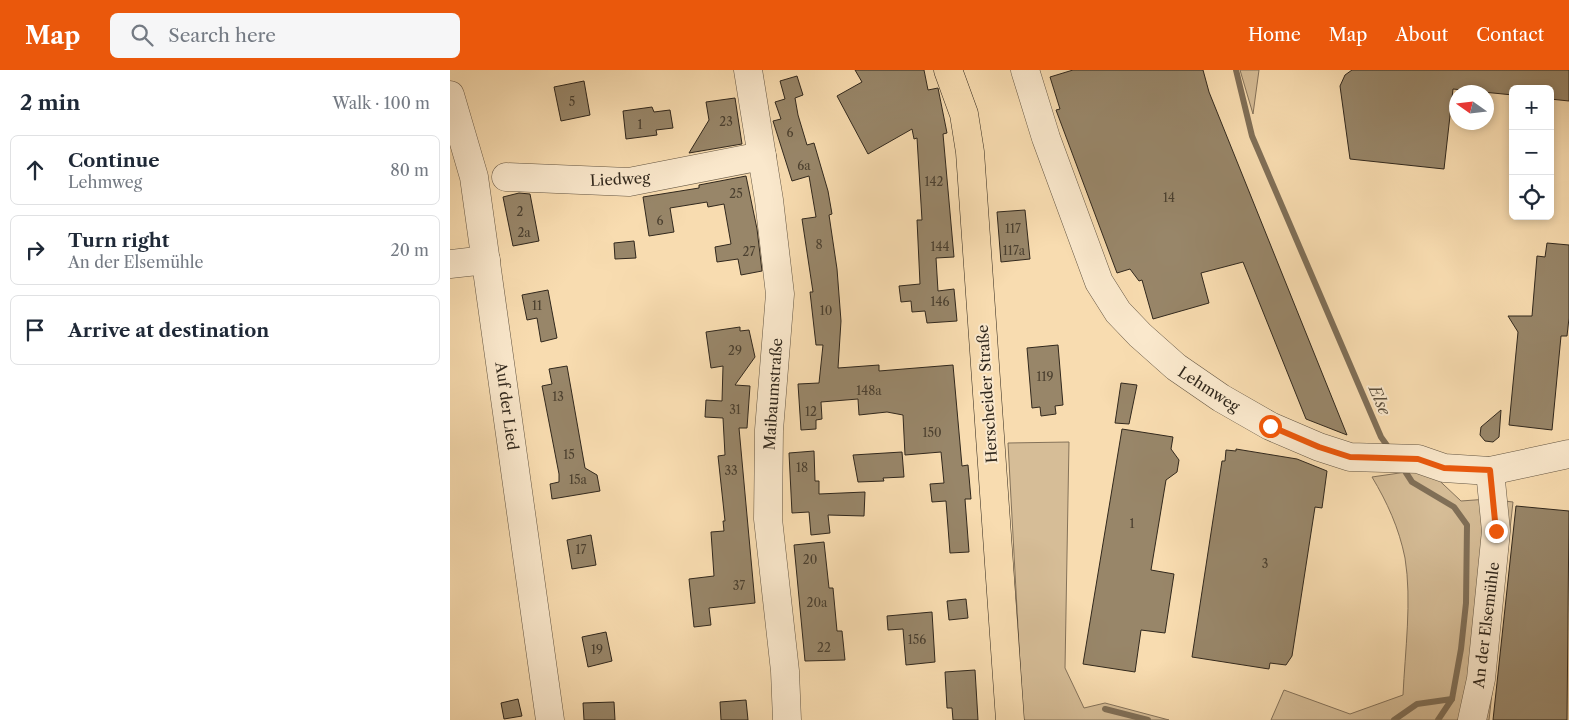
<!DOCTYPE html>
<meta charset="utf-8">
<style>
body{margin:0;font-family:"Libre Caslon Text",serif;background:#f6f6f7;color:#1f2937}
.controls{position:absolute;right:15px;top:15px;display:grid;overflow:hidden;border-radius:8px;box-shadow:0 2px 8px #0003}
.controls button{width:45px;height:45px;display:grid;place-items:center;padding:0;border:0;border-bottom:1px solid #e0e1e3;background:#fff;color:#1f2937;font:25px sans-serif}
.compass{position:absolute;left:999px;top:15px;width:45px;height:45px;border-radius:50%;background:#fff;box-shadow:0 2px 8px #0003;rotate:284deg}
.stop{position:absolute;width:15px;height:15px;margin:-11px;border:4px solid #ea580c;border-radius:50%;background:#fff}
.stop.end{background:#ea580c;border-color:#fff;box-shadow:0 1px 5px #0008}
.list{margin:0;padding:0;list-style:none}
h2{display:flex;justify-content:space-between;align-items:center;height:65px;margin:0;padding:0 20px;font-size:21px}
h2 small{font-size:16px;font-weight:400;color:#747a83}
.list li{display:grid;grid-template-columns:32px 1fr auto;gap:15px;align-items:center;box-sizing:border-box;height:70px;margin:0 10px 10px;padding:0 10px;border:1px solid #e0e1e3;border-radius:8px}
.list b{display:block;font-size:19px;white-space:nowrap}
.list p{margin:0;font-size:16px;white-space:nowrap;color:#747a83}
.list em{font-size:16px;font-style:normal;color:#747a83}
.icon{flex:none;width:28px;height:28px;fill:none;stroke:currentColor;stroke-width:2;stroke-linecap:round;stroke-linejoin:round}
.map{position:relative;flex:none;width:1119px;height:650px;overflow:hidden}
header{display:flex;align-items:center;gap:30px;box-sizing:border-box;height:70px;padding:0 25px;background:#ea580c;color:#fff}
header strong{font-size:24px}
nav{display:flex;gap:28px;margin-inline-start:auto;font-size:18px}
.search{width:350px;height:45px;background:#f6f6f7;display:flex;align-items:center;gap:12px;box-sizing:border-box;padding:0 18px;border-radius:8px;color:#747a83;font-size:19px}
main{display:flex}
aside{flex:1;background:#fff}
.map>svg:first-child{display:block}
.green{fill:#d6bd97;stroke:#84725a}
.lines{fill:none;stroke-linecap:round;stroke-linejoin:round}
.stream{stroke:#806f57;stroke-width:6}
.building{fill:#988669;stroke:#31281d}
.minor-casing{stroke:#635542;stroke-width:29}
.major-casing{stroke:#31281d;stroke-width:29}
.minor{stroke:#fae8cc;stroke-width:28}
.major{stroke:#f8dcb0;stroke-width:28}
.route{stroke:#ea580c;stroke-width:6}
.labels{text-anchor:middle;dominant-baseline:central;stroke-width:4;stroke-linejoin:round;paint-order:stroke}
.number-label{font-size:12px;fill:#4b4030}
.street-label{font-size:15px;fill:#31281d;stroke:#fae8cc}
.water-label{font-size:16px;font-style:italic;fill:#584c3a;stroke:#fae8cc}
</style>
<header>
<strong>Map</strong>
<div class="search"><svg class="icon" aria-label="search" viewBox="0 0 24 24"><circle cx="10" cy="10" r="6"/><path d="M15 15l6 6"/></svg>Search here</div>
<nav><a>Home</a><a>Map</a><a>About</a><a>Contact</a></nav>
</header>
<main>
<aside>
<h2>2 min<small>Walk · 100 m</small></h2>
<ul class="list">
<li><svg class="icon" aria-label="ahead" viewBox="0 0 24 24"><path d="M12 20V5M6 11l6-6 6 6"/></svg><div><b>Continue</b><p>Lehmweg</p></div><em>80 m</em></li>
<li><svg class="icon" aria-label="right" viewBox="0 0 24 24"><path d="M7 20v-9h11M14 6l5 5-5 5"/></svg><div><b>Turn right</b><p>An der Elsemühle</p></div><em>20 m</em></li>
<li><svg class="icon" aria-label="arrive" viewBox="0 0 24 24"><path d="M6 21V4h12l-3 4 3 4H6"/></svg><div><b>Arrive at destination</b></div></li>
</ul>
</aside>
<div class="map">
<svg width="1119" height="650" viewBox="0 0 1119 650">
<rect width="100%" height="100%" fill="#f8dcb0"/>
<filter id="stains"><feTurbulence type="fractalNoise" baseFrequency=".004" numOctaves="4"/><feColorMatrix values="0 0 0 0 .2 0 0 0 0 .09 0 0 0 0 .02 0 0 0 .5 -.17"/></filter>
<radialGradient id="worn" r=".72"><stop offset=".6" stop-color="#630" stop-opacity="0"/><stop offset="1" stop-color="#630" stop-opacity=".3"/></radialGradient>
<g class="green">
<path d="M790,0H809L803,44Z"/>
<path d="M619,372L615,598L634,638L655,633L719,650H573L558,373Z"/>
<path d="M977,399L1011,431L1038,429L1063,432L1039,650H821L834,620L900,644L953,625C955,582 962,530 955,488C949,458 937,432 922,407Z"/>
</g>
<g class="lines">
<g class="stream">
<path d="M786,0L802,66L931,367L941,381"/>
<path d="M951,395L962,412L1004,437L1017,455L1016,533L1011,579L1002,629L988,650"/>
<path d="M655,639L698,650"/>
<path d="M944,650L967,634L1002,629"/>
</g>
</g>
<g class="building">
<path d="M405,0H474L478,20L488,18L497,63L493,64L504,187L486,188L488,221L504,219L507,251L477,253L475,241L462,242L461,231L451,232L449,216L470,214L467,150H472L467,68L464,69L462,59L418,84L387,26L412,12Z"/>
<path d="M623,0H753L759,22L897,365L856,349L793,192L751,203L759,233L703,249L692,210L689,211L680,199L667,203L606,40L610,39L600,7Z"/>
<path d="M902,0H1119V31L1100,29V19H1063V25L1003,19L994,99L900,89L890,16L895,5Z"/>
<path d="M347,6L353,25L345,28L348,45L357,75L364,73L378,121L382,144L379,145L387,199L391,251L388,298L429,295V301L503,295L512,396L518,395L521,429H515L519,482L500,483L496,431L482,432L480,414L494,413L491,382L455,385L453,345L437,342L409,345L408,329L371,332L372,349L366,350V359L351,360L348,314L369,313L373,275H366L360,222H363L352,149L366,147L359,106L342,111L323,51L331,49L325,32L335,29L330,11Z"/>
<path d="M134,11L140,45L111,51L104,17Z"/>
<path d="M285,28L292,74L239,83L259,50L256,32Z"/>
<path d="M202,37L204,42L220,40L223,58L206,60L207,65L176,69L173,41Z"/>
<path d="M296,106L307,159L312,201L291,205L288,189L267,192L265,177L281,174L274,134L258,137L257,132L220,138L224,162L199,166L193,127L249,118V115Z"/>
<path d="M69,123L80,124L89,171L63,176L53,127Z"/>
<path d="M575,140L580,189L551,192L547,142Z"/>
<path d="M184,171L186,188L165,189L164,173Z"/>
<path d="M1097,173L1119,175V248L1117,266H1111L1102,360L1059,355L1068,262L1058,246H1082L1087,186L1095,187Z"/>
<path d="M98,220L107,268L91,272L87,248L77,250L72,225Z"/>
<path d="M290,257V261L299,260L305,287L285,315L300,316L297,358H289L305,533L259,538L261,555L244,557L239,509L264,506L261,462L274,461L273,451H275L268,386L275,385L273,348L255,347L256,330L272,331L273,296L261,298L256,262Z"/>
<path d="M608,275L613,335L605,336L606,344L591,346L590,337L582,338L577,278Z"/>
<path d="M117,296L135,398L147,405L150,421L102,429L100,414L109,412V404L92,316L102,314L99,299Z"/>
<path d="M671,313L687,315L679,354L665,353Z"/>
<path d="M1051,340L1049,367L1043,372L1035,371L1030,365L1031,357Z"/>
<path d="M672,359L723,367L721,379L729,390L727,402L716,410L701,500L724,504L715,563L691,560L685,602L633,594Z"/>
<path d="M786,379L847,389L877,401L872,438L865,437L842,586L836,595L820,593L819,599L742,587L772,391H775L776,380L786,381Z"/>
<path d="M364,381L365,411H369V424L415,422L414,446L378,445L380,463L361,465L359,442L342,443L339,383Z"/>
<path d="M452,382L454,407L433,408L434,411L408,412L403,385Z"/>
<path d="M1066,436L1119,441L1117,650H1043Z"/>
<path d="M141,465L146,495L122,499L117,470Z"/>
<path d="M374,472L379,518H383L387,561H392L395,590L355,591L344,475Z"/>
<path d="M516,529L518,548L499,550L497,531Z"/>
<path d="M482,542L485,592L456,595L453,559L438,560L437,546Z"/>
<path d="M156,562L162,591L138,597L132,567Z"/>
<path d="M525,600L528,650H503L502,638H497L495,602Z"/>
<path d="M68,629L72,646L54,649L51,633Z"/>
<path d="M296,630L298,650H271L270,632Z"/>
<path d="M164,632L165,650H134L133,633Z"/>
</g>
<g class="lines">
<g class="minor-casing">
<g id="minor">
<path d="M298,0L319,130L330,224L319,360L318,449L335,601L337,650"/>
<path d="M575,0L596,68L649,212L668,242L690,265L726,297L771,328L820,356L869,377L900,387L968,389L994,398L1040,401L1119,384"/>
<path d="M0,25L24,107L100,650"/>
<path d="M56,107L179,112L312,86"/>
<path d="M0,194L36,190"/>
<path d="M1022,650L1031,609L1046,461L1040,401"/>
</g>
</g>
<g class="major-casing">
<path id="major" d="M498,0L514,44L520,82L560,650"/>
</g>
<use href="#minor" class="minor"/>
<use href="#major" class="major"/>
</g>
<g class="lines">
<path class="route" d="M820,356L869,377L900,387L968,389L994,398L1040,400L1046,461"/>
</g>
<g class="labels">
<g class="number-label">
<text x="122" y="31">5</text>
<text x="276" y="51">23</text>
<text x="190" y="54">1</text>
<text x="340" y="62">6</text>
<text x="354" y="95">6a</text>
<text x="484" y="111">142</text>
<text x="286" y="123">25</text>
<text x="719" y="127">14</text>
<text x="70" y="141">2</text>
<text x="210" y="150">6</text>
<text x="563" y="158">117</text>
<text x="74" y="162">2a</text>
<text x="369" y="174">8</text>
<text x="490" y="176">144</text>
<text x="564" y="180">117a</text>
<text x="299" y="181">27</text>
<text x="490" y="231">146</text>
<text x="87" y="235">11</text>
<text x="376" y="240">10</text>
<text x="285" y="280">29</text>
<text x="595" y="306">119</text>
<text x="419" y="320">148a</text>
<text x="108" y="326">13</text>
<text x="285" y="339">31</text>
<text x="361" y="341">12</text>
<text x="482" y="362">150</text>
<text x="119" y="384">15</text>
<text x="352" y="397">18</text>
<text x="281" y="400">33</text>
<text x="128" y="409">15a</text>
<text x="682" y="453">1</text>
<text x="131" y="479">17</text>
<text x="360" y="489">20</text>
<text x="815" y="493">3</text>
<text x="289" y="515">37</text>
<text x="367" y="532">20a</text>
<text x="467" y="569">156</text>
<text x="374" y="577">22</text>
<text x="147" y="579">19</text>
</g>
<g class="street-label">
<text transform="translate(170 109) rotate(-3)">Liedweg</text>
<text transform="translate(759 319) rotate(33)">Lehmweg</text>
<text transform="translate(323 324) rotate(-86)">Maibaumstraße</text>
<text transform="translate(537 324) rotate(-94)">Herscheider Straße</text>
<text transform="translate(57 336) rotate(82)">Auf der Lied</text>
<text transform="translate(1036 555) rotate(-83)">An der Elsemühle</text>
</g>
<g class="water-label">
<text transform="translate(930 330) rotate(67)">Else</text>
</g>
</g>
<rect width="100%" height="100%" filter="url(#stains)"/>
<rect width="100%" height="100%" fill="url(#worn)"/>
</svg>
<div class="controls">
<button>+</button>
<button>−</button>
<button><svg class="icon" aria-label="locate" viewBox="0 0 24 24"><circle cx="12" cy="12" r="6"/><path d="M12 2v4M12 18v4M2 12h4M18 12h4"/></svg></button>
</div>
<svg class="compass" viewBox="-18 -18 36 36"><path d="M0-13l5 13h-10z" fill="#e53935"/><path d="M0 13l5-13h-10z" fill="#747a83"/></svg>
<div class="stop" style="left:820px;top:356px"></div>
<div class="stop end" style="left:1046px;top:461px"></div>
</div>
</main>
